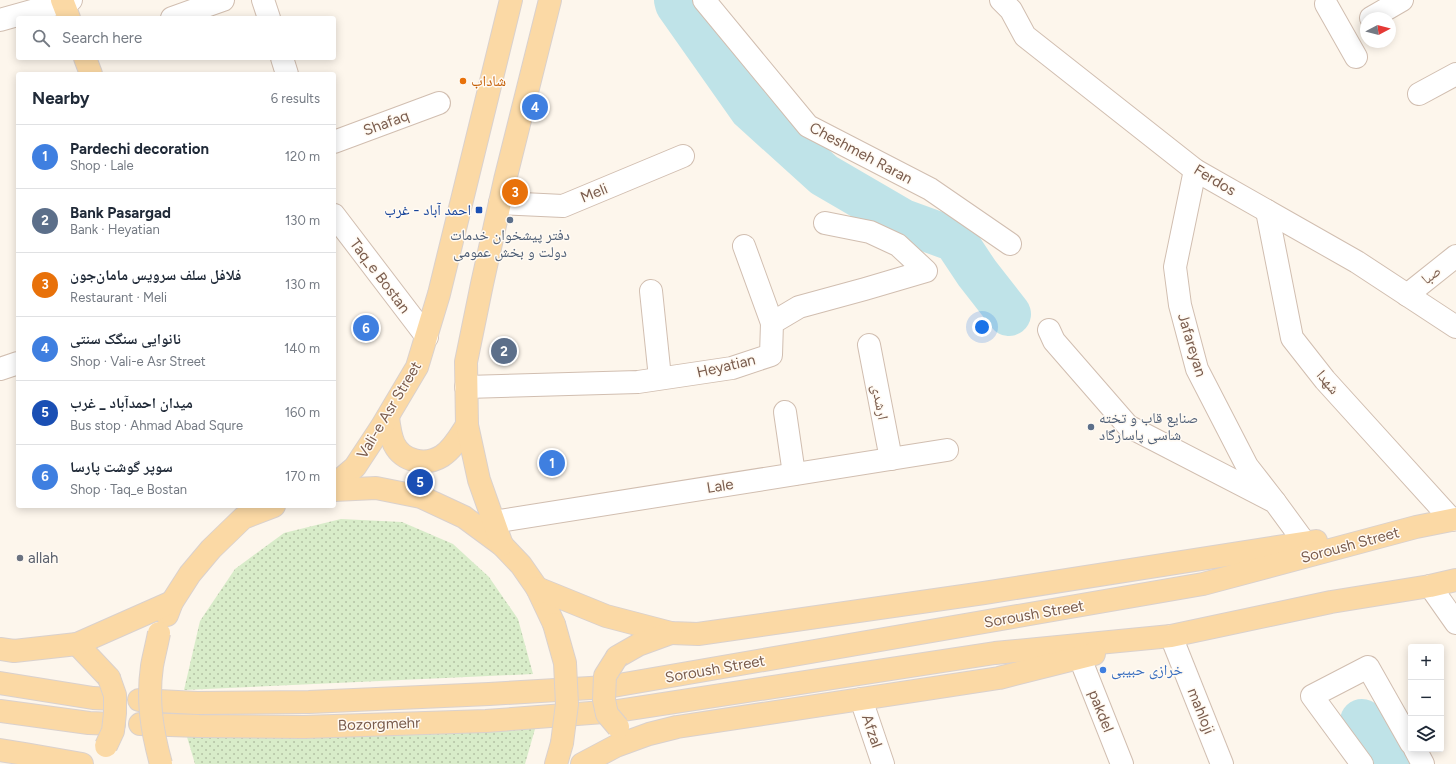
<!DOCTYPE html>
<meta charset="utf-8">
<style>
body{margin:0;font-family:Figtree,"Noto Naskh Arabic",sans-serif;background:#f6f6f7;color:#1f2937}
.controls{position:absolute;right:12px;bottom:12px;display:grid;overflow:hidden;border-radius:4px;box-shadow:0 2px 10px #0003}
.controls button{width:36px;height:36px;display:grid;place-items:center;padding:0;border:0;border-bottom:1px solid #e0e1e3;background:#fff;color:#1f2937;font:20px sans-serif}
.compass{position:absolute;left:1360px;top:12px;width:36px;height:36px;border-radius:50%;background:#fff;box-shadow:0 2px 10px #0003;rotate:83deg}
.you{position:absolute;left:982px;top:327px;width:14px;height:14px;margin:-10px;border:3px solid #fff;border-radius:50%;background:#1a73e8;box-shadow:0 0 0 6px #1a73e833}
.badge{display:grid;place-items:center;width:26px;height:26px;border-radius:50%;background:#b45309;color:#fff;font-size:13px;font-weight:700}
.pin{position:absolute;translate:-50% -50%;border:2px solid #fff;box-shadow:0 1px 4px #0006}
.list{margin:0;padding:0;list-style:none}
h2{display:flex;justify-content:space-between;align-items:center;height:52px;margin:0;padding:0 16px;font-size:17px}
h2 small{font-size:13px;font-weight:400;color:#747a83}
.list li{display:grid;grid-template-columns:26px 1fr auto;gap:12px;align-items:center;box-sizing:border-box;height:64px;padding:0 16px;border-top:1px solid #e0e1e3}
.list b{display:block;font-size:15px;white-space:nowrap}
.list p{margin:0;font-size:13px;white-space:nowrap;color:#747a83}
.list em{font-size:13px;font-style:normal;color:#747a83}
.icon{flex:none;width:22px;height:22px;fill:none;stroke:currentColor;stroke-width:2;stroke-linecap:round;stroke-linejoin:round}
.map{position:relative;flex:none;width:1456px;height:764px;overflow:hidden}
.search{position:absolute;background:#fff;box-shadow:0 2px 10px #0003;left:16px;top:16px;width:320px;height:44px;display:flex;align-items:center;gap:10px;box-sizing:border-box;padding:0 14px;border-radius:4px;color:#747a83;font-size:15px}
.panel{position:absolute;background:#fff;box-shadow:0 2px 10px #0003;left:16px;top:72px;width:320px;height:436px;border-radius:4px}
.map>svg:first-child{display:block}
.grass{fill:url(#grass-dots)}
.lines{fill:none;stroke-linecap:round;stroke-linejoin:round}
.river{stroke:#bfe3e8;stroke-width:44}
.minor-casing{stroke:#d1beb0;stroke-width:24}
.major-casing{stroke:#dad1cd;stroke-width:24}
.minor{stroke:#fff;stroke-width:22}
.major{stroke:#fbd9a5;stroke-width:22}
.major-bridge-casing{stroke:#dad1cd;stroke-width:24;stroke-linecap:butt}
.major-bridge{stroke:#fbd9a5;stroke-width:22}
.food-dot{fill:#e8710a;stroke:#fffaf3;stroke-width:1.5}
.transit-dot{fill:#1a4fb4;stroke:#fffaf3;stroke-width:1.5}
.service-dot{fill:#5c6f8a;stroke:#fffaf3;stroke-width:1.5}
.worship-dot{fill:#6b7280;stroke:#fffaf3;stroke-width:1.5}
.shop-dot{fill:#3f7fe0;stroke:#fffaf3;stroke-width:1.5}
.labels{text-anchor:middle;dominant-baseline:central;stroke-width:3;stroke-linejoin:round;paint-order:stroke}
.food-label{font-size:15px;fill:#c56008;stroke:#fffaf3;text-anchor:start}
.street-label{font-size:15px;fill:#7a5c4d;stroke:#fffaf3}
.transit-label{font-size:15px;fill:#164399;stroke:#fffaf3;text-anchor:end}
.service-label{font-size:15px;fill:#4e5e75;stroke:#fffaf3}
.worship-label{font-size:15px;fill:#5b616d;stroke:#fffaf3;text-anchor:start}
.shop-label{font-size:15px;fill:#366cbe;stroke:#fffaf3;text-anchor:start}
</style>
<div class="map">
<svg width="1456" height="764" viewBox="0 0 1456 764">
<defs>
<pattern id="grass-dots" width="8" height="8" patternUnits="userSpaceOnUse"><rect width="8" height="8" fill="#d8ecc9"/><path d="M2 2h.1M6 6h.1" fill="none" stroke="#b4c2a5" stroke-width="1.8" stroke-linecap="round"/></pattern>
</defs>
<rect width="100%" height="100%" fill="#fdf6ec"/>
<g class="grass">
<path d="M341,519L402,522L453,544L489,577L518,619L533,674L184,690L200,621L235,569L284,533Z"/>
<path d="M535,729L525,764H195L187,737Z"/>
</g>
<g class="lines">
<g class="river">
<path d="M676,0L677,4L751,109L824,175L903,221L955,240L977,273L1009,314"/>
<path d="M1362,721L1390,764"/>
</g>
<g class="minor-casing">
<g id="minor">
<path d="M263,0L269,18"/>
<path d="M704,0L808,126L930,189L1010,244"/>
<path d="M1001,0L1011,10L1025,36L1195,170L1357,262L1456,327"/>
<path d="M1326,4L1356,57"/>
<path d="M172,18L223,0"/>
<path d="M1371,18L1402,0"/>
<path d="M0,20L71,0"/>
<path d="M282,58L287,74"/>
<path d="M1419,94L1456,74"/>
<path d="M334,142L439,103"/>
<path d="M1195,170L1175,267L1180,305L1197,369L1247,466L1275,502"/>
<path d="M500,203L563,206L683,156"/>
<path d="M1267,211L1292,338L1325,380L1452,520"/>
<path d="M334,215L427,337"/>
<path d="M744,246L772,323"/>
<path d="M651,291L660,378"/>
<path d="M1407,295L1456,256"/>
<path d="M1049,330L1054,341L1128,426L1275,502L1305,543"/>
<path d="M869,345L891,459"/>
<path d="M0,369L18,363"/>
<path d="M466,387L638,382L732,368L771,355L772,323L799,307L865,289L926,271L898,245L870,232L825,223"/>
<path d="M785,412L794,474"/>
<path d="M493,522L947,450"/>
<path d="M1430,586L1456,623"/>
<path d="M1171,636L1222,764"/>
<path d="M1080,658L1122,764"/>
<path d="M861,699L883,764"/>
<path d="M1415,749L1423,764"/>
<path d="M1362,764L1312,696L1368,667L1411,743"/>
</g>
</g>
<g class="major-casing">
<g id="major">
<path d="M62,0L69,18"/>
<path d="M85,58L91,74"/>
<path d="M388,417C389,426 390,435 394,444C403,462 426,466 442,456C453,449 460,436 467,425"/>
<path d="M334,485L355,467L382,426L417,367L439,294L511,0"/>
<path d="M334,490L376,488L421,497L464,517L502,545L521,565L537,588L554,624"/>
<path d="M502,545L479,480L467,425L466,362L482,284L505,180L550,0"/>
<path d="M537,588L606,616L671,633L698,634L984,593L1316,541"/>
<path d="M167,615L172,602L190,574L211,549L243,518L274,506"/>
<path d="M77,644L109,678"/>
<path d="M0,649L14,651L77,644L172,602"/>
<path d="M617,657L638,645L671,633"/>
<path d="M0,683L93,698L114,699"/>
<path d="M139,700L197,703L309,702L489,694L607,687L1203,584L1416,527L1456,519"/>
<path d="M0,711L89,723L114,724"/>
<path d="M140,724L199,726L304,727L486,721L617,711L995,653L1171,636L1331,602L1430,586L1456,580"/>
<path d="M0,750L25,754L82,764"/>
<path d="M556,764L562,743"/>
<path d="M582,764L616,746L649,734L677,727L999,678L1094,654"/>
</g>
</g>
<use href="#minor" class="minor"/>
<use href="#major" class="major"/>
<g class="major-bridge-casing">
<g id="major-bridge">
<path d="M554,624L565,663L567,704L562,743"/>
<path d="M159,633C157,644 154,655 152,666C147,701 152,731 161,764"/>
<path d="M617,657L605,676L604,700L607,714L618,727"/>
<path d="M106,746L113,731L115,713V695L109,678"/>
</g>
</g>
<use href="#major-bridge" class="major-bridge"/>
</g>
<circle class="food-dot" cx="463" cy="81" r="4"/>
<rect class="transit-dot" x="475" y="206" width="8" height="8" rx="2"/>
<g class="service-dot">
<circle cx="510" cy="220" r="4"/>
<circle cx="1091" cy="427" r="4"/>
</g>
<circle class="worship-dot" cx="20" cy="558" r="4"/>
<circle class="shop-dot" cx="1103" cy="670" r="4"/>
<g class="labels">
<g class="food-label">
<text x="471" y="81">شاداب</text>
</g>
<g class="street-label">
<text transform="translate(386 123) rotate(-20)">Shafaq</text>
<text transform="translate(861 153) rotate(28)">Cheshmeh Raran</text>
<text transform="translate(1215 180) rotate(31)">Ferdos</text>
<text transform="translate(594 193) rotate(-22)">Meli</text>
<text transform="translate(1431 275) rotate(-38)">صبا</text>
<text transform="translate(380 276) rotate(53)">Taq_e Bostan</text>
<text transform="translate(1192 345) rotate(73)">Jafareyan</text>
<text transform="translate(726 366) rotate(-13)">Heyatian</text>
<text transform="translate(1328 382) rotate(50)">شهدا</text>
<text transform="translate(880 402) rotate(79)">ارشدی</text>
<text transform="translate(389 410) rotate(-59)">Vali-e Asr Street</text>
<text transform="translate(720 486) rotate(-9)">Lale</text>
<text transform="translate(1350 545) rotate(-15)">Soroush Street</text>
<text transform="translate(1034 614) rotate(-10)">Soroush Street</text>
<text transform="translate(715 669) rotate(-10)">Soroush Street</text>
<text transform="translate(1101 711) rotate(68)">pakdel</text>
<text transform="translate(1201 711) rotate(68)">mahloji</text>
<text transform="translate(379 724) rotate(-2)">Bozorgmehr</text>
<text transform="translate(872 731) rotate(71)">Afzal</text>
</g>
<g class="transit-label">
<text x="471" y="210">احمد آباد - غرب</text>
</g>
<g class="service-label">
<text x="510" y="235">دفتر پیشخوان خدمات<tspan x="510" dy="17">دولت و بخش عمومی</tspan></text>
<text x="1099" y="418" text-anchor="start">صنایع قاب و تخته<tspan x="1099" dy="17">شاسی پاسارگاد</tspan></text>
</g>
<g class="worship-label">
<text x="28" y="558">allah</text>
</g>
<g class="shop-label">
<text x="1111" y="670">خرازی حبیبی</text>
</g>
</g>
</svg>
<div class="controls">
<button>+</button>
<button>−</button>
<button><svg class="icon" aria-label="layers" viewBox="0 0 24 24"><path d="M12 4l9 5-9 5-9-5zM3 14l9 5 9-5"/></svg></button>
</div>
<svg class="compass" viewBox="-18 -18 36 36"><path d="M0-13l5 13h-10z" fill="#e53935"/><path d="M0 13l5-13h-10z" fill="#747a83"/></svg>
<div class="you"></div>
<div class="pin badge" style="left:552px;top:463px;background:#3f7fe0">1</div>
<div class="pin badge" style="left:504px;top:351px;background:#5c6f8a">2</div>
<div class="pin badge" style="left:515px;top:192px;background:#e8710a">3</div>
<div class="pin badge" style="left:535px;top:107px;background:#3f7fe0">4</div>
<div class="pin badge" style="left:420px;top:482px;background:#1a4fb4">5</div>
<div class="pin badge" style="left:366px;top:328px;background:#3f7fe0">6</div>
<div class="search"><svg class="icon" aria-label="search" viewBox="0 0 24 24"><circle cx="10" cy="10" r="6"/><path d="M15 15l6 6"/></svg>Search here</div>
<section class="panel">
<h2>Nearby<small>6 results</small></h2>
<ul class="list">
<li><span class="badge" style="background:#3f7fe0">1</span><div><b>Pardechi decoration</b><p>Shop · Lale</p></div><em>120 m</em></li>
<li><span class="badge" style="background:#5c6f8a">2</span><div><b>Bank Pasargad</b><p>Bank · Heyatian</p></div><em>130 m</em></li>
<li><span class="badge" style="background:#e8710a">3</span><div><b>فلافل سلف سرویس مامان‌جون</b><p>Restaurant · Meli</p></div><em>130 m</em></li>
<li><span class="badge" style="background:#3f7fe0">4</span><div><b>نانوایی سنگک سنتی</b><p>Shop · Vali-e Asr Street</p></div><em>140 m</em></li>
<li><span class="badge" style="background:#1a4fb4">5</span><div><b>میدان احمدآباد _ غرب</b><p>Bus stop · Ahmad Abad Squre</p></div><em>160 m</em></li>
<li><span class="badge" style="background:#3f7fe0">6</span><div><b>سوپر گوشت پارسا</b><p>Shop · Taq_e Bostan</p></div><em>170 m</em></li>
</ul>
</section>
</div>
